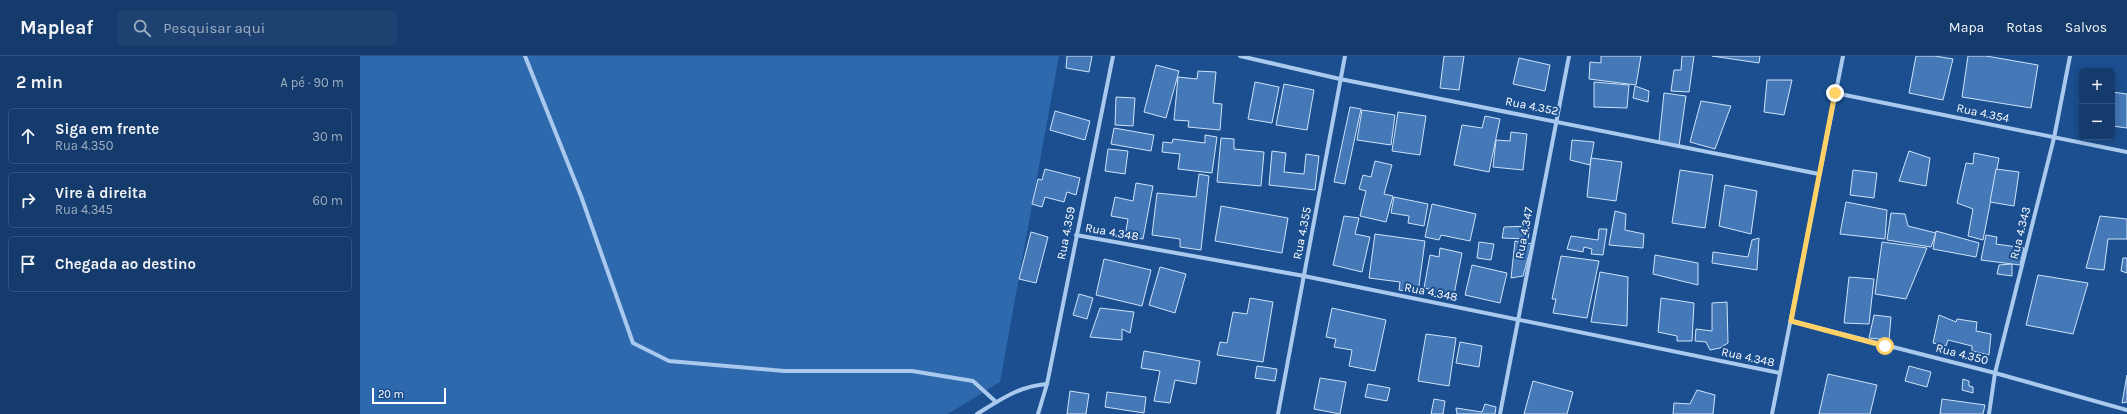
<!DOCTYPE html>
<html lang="pt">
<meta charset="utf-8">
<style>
body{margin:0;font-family:Karla,sans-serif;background:#1d4271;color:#f1f3f6}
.controls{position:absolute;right:12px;top:12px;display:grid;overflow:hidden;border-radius:6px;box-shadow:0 2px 10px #0003}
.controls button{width:36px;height:36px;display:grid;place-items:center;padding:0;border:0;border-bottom:1px solid #33557e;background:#143b6b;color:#f1f3f6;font:20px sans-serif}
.scale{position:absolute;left:12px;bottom:10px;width:74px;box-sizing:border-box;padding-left:4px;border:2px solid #fff;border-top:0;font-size:11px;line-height:14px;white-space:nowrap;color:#fff;-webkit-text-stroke:3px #1b4f8f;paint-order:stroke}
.stop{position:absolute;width:12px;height:12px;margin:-9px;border:3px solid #ffd166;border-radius:50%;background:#fff}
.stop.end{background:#ffd166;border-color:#fff;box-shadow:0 1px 4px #0008}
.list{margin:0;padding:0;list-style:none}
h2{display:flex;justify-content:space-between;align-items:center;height:52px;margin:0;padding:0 16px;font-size:17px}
h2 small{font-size:13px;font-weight:400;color:#9dadc1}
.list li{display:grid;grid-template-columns:26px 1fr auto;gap:12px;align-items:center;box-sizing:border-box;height:56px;margin:0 8px 8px;padding:0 8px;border:1px solid #33557e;border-radius:6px}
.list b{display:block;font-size:15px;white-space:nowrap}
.list p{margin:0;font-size:13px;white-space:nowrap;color:#9dadc1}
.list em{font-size:13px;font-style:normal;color:#9dadc1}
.icon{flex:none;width:22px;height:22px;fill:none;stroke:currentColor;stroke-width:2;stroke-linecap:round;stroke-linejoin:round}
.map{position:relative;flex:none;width:1767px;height:358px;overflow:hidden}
header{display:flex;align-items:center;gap:24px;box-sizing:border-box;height:56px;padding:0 20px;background:#143b6b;border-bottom:1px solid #33557e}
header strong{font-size:19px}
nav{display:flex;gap:22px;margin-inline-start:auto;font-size:14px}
.search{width:280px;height:36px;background:#1d4271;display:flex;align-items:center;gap:10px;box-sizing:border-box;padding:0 14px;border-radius:6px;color:#9dadc1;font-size:15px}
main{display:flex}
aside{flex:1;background:#143b6b}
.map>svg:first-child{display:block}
.green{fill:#2e69ad}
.building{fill:#4478b7;stroke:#cfe3fa}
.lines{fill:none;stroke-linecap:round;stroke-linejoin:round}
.street{stroke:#a9c9ee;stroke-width:4}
.route{stroke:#ffd166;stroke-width:5}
.labels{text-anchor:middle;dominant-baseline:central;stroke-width:4;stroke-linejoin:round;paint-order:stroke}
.street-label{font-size:12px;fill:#fff;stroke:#1b4f8f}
</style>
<header>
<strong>Mapleaf</strong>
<div class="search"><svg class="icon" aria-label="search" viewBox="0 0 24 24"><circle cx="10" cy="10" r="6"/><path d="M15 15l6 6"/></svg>Pesquisar aqui</div>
<nav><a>Mapa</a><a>Rotas</a><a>Salvos</a></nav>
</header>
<main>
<aside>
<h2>2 min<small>A pé · 90 m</small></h2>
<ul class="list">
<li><svg class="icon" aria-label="ahead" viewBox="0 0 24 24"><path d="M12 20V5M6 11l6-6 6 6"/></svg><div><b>Siga em frente</b><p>Rua 4.350</p></div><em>30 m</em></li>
<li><svg class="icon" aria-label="right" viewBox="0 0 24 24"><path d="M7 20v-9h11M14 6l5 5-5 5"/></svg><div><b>Vire à direita</b><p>Rua 4.345</p></div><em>60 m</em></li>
<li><svg class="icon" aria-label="arrive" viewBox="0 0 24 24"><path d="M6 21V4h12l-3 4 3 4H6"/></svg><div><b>Chegada ao destino</b></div></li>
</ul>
</aside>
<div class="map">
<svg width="1767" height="358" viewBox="0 0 1767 358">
<rect width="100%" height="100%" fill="#1b4f8f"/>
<path class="green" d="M0,0H699L640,326L588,358H0Z"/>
<g class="building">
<path d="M707,0H732L729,16L706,12Z"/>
<path d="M1084,0H1104L1099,34L1080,32Z"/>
<path d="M1241,0H1281L1276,29L1229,23L1230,6L1241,7Z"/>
<path d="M1322,0H1334L1329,36L1311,35L1314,14H1321Z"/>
<path d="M1352,0H1400L1399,7Z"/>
<path d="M1556,0H1575L1593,3L1583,44L1549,37Z"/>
<path d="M1608,0H1626L1678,9L1671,52L1602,41Z"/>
<path d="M1159,2L1190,9L1185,35L1153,28Z"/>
<path d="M796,9L819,15L806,62L784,56Z"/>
<path d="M838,15L856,16L853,47L862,48L860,74L828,71L829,65L814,64L818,21L837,23Z"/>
<path d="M1407,24H1432L1424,59L1404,56Z"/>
<path d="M895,26L919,31L912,67L888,63Z"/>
<path d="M1234,26L1269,29L1267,52L1234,51Z"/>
<path d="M924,28L954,34L947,74L916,69Z"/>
<path d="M1275,30L1289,35L1288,46L1273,42Z"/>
<path d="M1752,36L1767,38V72L1752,70Z"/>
<path d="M1304,37L1326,40L1319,90L1299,85Z"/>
<path d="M756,41L775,42L773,70L755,69Z"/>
<path d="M1341,45L1371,50L1355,93L1330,86Z"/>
<path d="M990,51L1001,53L985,128L974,126Z"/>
<path d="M1002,54L1035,59L1031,89L997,84Z"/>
<path d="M695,55L730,65L725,84L690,74Z"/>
<path d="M1038,56L1066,60L1060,99L1032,95Z"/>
<path d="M1125,60L1140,63L1129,116L1094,109L1102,69L1122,72Z"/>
<path d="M754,72L794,79L791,95L751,88Z"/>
<path d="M1151,76L1167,78L1163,114L1133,111L1136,84L1150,85Z"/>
<path d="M845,79L857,81L852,117L818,113L820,98L802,96L803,86L812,87L813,83L845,87Z"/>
<path d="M861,82L874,83V93L904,96L901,130L857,126Z"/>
<path d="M1212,84L1234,86L1230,109L1210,104Z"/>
<path d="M748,93L768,95L765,118L745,115Z"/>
<path d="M912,95L926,97L924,116L944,118L946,98L959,100L955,134L909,129Z"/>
<path d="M1549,95L1570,102L1566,130L1539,125Z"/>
<path d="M1614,97L1639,102L1623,184L1608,180L1613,153L1597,147L1606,107L1613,108Z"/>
<path d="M1231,102L1262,106L1256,145L1227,141Z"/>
<path d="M1015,105L1032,109L1024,138L1033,140L1026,166L1000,160L1006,135L999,133L1003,119L1011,121Z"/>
<path d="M685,113L720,122L716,139L707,136L704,146L685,141L682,151L672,148L678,123L682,124Z"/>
<path d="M1636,113L1659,116L1654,150L1630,146Z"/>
<path d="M1320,114L1353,119L1345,172L1312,167Z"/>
<path d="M1493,114L1517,117L1514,142L1490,139Z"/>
<path d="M839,118L849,120L841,194L820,191V183L792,179L797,137L836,141Z"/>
<path d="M776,127L793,130L783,183L765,180L768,163L751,160L755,141L773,145Z"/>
<path d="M1365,129L1397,135L1391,178L1359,170Z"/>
<path d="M1034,141L1068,148L1064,170L1048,167L1049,160L1031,157Z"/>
<path d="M1486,146L1527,154L1525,183L1480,178Z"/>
<path d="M1072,148L1116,158L1110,185L1081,179L1079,184L1065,181Z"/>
<path d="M861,150L928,162L922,197L855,185Z"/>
<path d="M1255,155L1266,158L1265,174L1284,178L1283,192L1249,189Z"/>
<path d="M1531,157L1545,158L1548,170L1576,177L1571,191L1527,184Z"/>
<path d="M984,160L999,162L995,178L1010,181L1002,216L973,209Z"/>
<path d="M1740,160L1767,163V183H1748L1744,214L1726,212Z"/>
<path d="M1170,170L1168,183L1142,182L1144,171Z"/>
<path d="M1239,173H1247L1243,199L1231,198L1232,193L1224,191L1223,196L1207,193L1211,180L1238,184Z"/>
<path d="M1576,175L1619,187L1616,201L1573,193Z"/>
<path d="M671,176L688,181L676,227L659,223Z"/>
<path d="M1015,178L1065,185L1058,237L1039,234L1040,226L1009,222Z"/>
<path d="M1626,179L1637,181L1636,188L1664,192L1660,209L1621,204Z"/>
<path d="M1399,182L1397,214L1352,207L1353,196L1388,201L1392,184Z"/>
<path d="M1155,185L1172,188L1163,220L1151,222Z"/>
<path d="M1119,186L1134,188L1131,204L1117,202Z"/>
<path d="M1522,186L1567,192L1546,243L1515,238Z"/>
<path d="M1080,192L1102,197L1093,244L1072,240L1073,234L1064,232L1070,199L1079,201Z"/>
<path d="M1295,199L1338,207V229L1293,218Z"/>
<path d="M1201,200L1239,205L1227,262L1193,257L1196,243H1192Z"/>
<path d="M1763,202H1767V217L1761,215Z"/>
<path d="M744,203L791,214L782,250L736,239Z"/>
<path d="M1652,208V220L1637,218L1639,209Z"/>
<path d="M1112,209L1147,217L1140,247L1105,239Z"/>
<path d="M800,211L826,218L815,257L789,249Z"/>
<path d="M1240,216L1268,221L1267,270L1231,266Z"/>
<path d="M1678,219L1728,227L1713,278L1666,269Z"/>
<path d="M1489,221L1514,223L1509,268L1484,267Z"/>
<path d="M719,238L733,242L727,263L713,259Z"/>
<path d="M890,242L913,246L903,306L857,299L860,286L867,287L873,256L887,258Z"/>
<path d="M1301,242L1334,247L1332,285H1317V280L1298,276Z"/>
<path d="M1367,246L1368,287L1360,292L1350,294L1346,286L1335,285L1336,273L1352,275V247Z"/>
<path d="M740,252L774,256L770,277L762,273V284L730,281Z"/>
<path d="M972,252L1026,264L1015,315L989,310L992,294L974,291L976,283L966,281Z"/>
<path d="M1514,259L1531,261L1529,284L1509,282Z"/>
<path d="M1579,259L1596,266L1597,263L1617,266L1616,275L1631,278L1629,299L1612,295V290L1588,284L1586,290L1573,287Z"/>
<path d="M1066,278L1096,282L1089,330L1058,325Z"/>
<path d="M1100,286L1122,290L1119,311L1096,307Z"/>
<path d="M784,295L840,305L836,328L815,324L810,347L794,345L800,315L781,312Z"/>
<path d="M897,310L917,313L915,325L895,322Z"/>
<path d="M1549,310L1571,316L1567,331L1545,325Z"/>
<path d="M1468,318L1517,329L1510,358H1459Z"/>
<path d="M1767,319V346L1762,347Z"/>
<path d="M960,322L986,326L980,358L954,353Z"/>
<path d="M1603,323L1609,325V330L1613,331V337L1602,334Z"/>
<path d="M1173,325L1213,336L1207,358H1164Z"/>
<path d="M1008,328L1030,332L1027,345L1005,341Z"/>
<path d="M1337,334L1355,339L1353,358H1313L1314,347L1330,348Z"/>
<path d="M710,335L729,338L726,358H707Z"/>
<path d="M747,336L786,341L784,357L745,351Z"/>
<path d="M1074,343L1085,345L1083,358H1071Z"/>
<path d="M1582,343L1625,349L1623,358H1580Z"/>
<path d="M1125,348L1136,351L1135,358H1097L1096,352L1122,356Z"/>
</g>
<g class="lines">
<g class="street">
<path d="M165,0L221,140L273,287L309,305L424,315H552L613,325L636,346"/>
<path d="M880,0L980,23L1459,118"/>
<path d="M1475,37L1767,96"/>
<path d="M716,179L944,220L1420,317"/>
<path d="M1431,265L1635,317L1767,354"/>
<path d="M617,358C640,344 659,330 687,328"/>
<path d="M678,358L687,328L753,0"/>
<path d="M918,358L985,0"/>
<path d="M1140,358L1209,0"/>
<path d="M1412,358L1483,0"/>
<path d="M1629,358L1635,317L1694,82L1710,0"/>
</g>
</g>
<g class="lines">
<path class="route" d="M1475,37L1431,265L1525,290"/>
</g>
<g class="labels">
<g class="street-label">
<text transform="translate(1172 50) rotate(11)">Rua 4.352</text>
<text transform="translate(1623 57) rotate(12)">Rua 4.354</text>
<text transform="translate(752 176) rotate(10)">Rua 4.348</text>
<text transform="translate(706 177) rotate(-79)">Rua 4.359</text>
<text transform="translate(942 177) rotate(-79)">Rua 4.355</text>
<text transform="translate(1164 177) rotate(-79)">Rua 4.347</text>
<text transform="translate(1660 177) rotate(-76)">Rua 4.343</text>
<text transform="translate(1071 236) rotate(11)">Rua 4.348</text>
<text transform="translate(1602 298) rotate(14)">Rua 4.350</text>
<text transform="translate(1388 301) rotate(12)">Rua 4.348</text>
</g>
</g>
</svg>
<div class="controls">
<button>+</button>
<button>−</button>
</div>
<div class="scale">20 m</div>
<div class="stop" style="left:1525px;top:290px"></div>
<div class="stop end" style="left:1475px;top:37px"></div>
</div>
</main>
